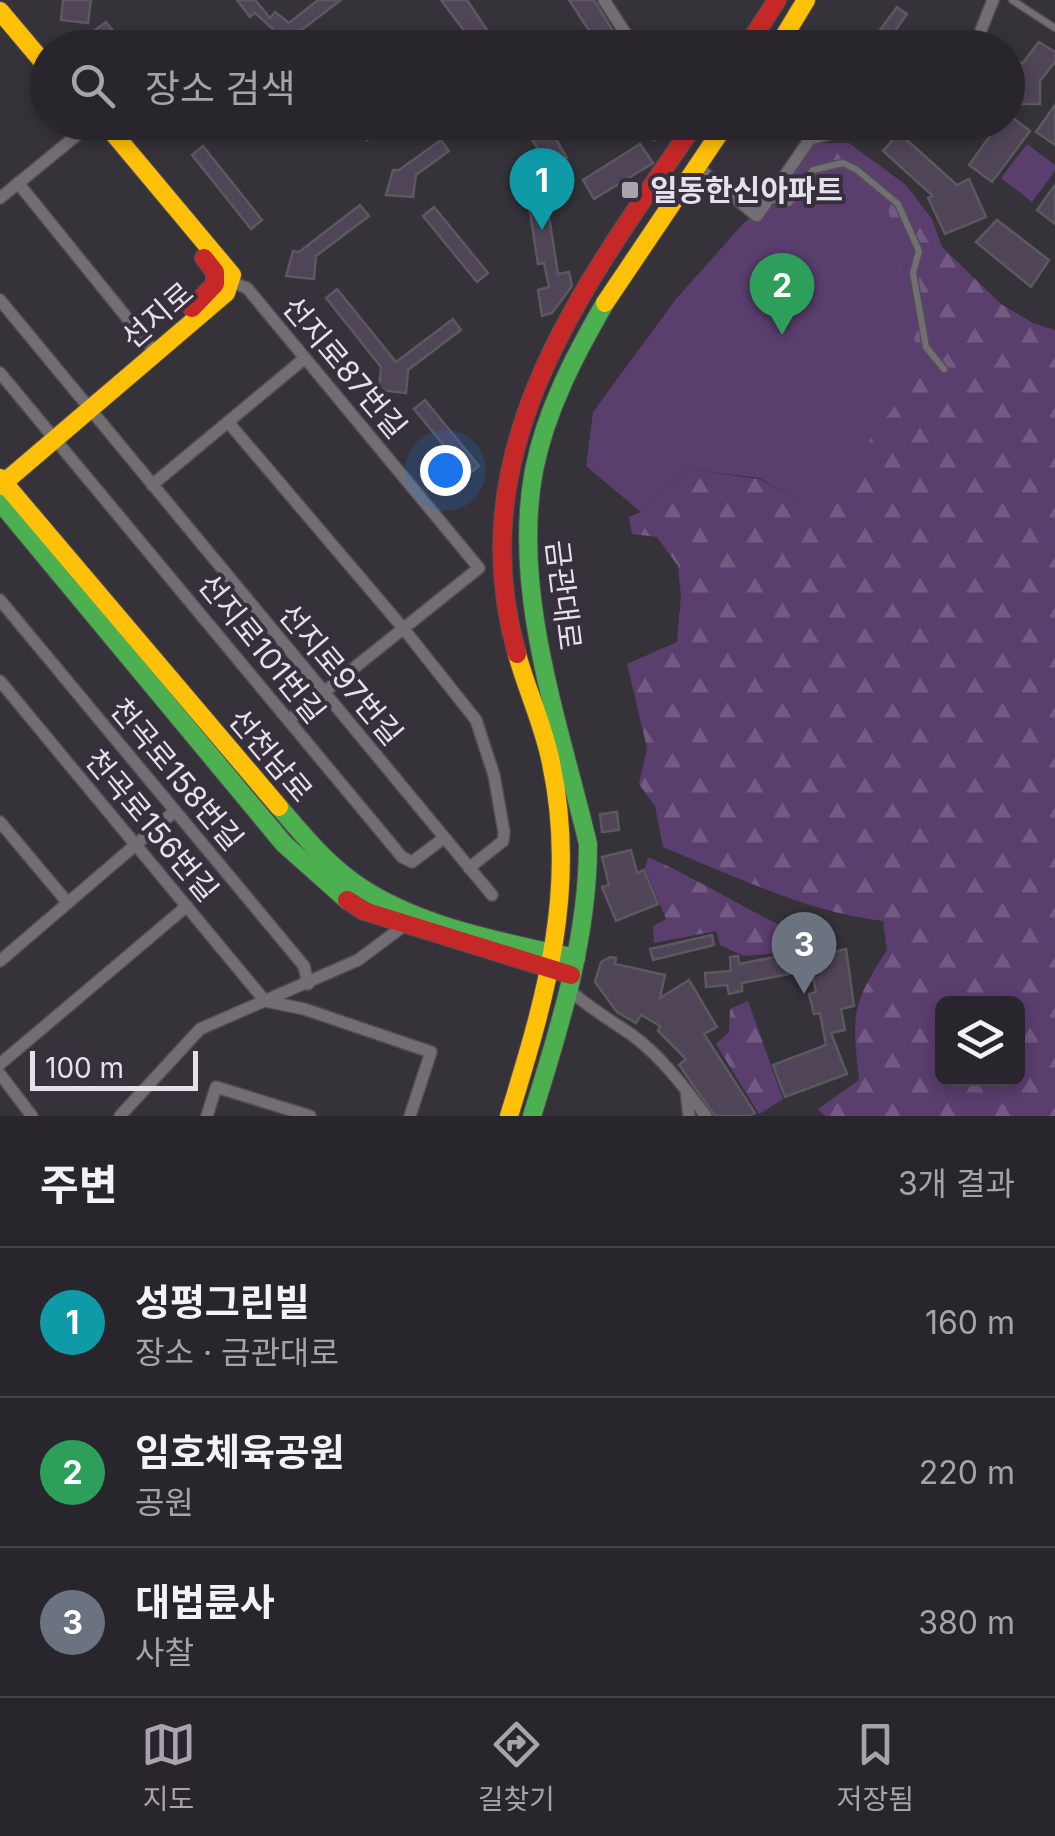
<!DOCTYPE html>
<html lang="ko">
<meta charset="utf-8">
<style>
body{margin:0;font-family:Inter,"Noto Sans KR",sans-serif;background:#302e34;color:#f1f3f6}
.controls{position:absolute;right:30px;bottom:30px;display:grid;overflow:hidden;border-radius:15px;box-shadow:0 5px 15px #0003}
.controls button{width:90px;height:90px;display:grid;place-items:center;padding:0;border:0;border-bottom:2px solid #444348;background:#28262c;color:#f1f3f6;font:50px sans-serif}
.scale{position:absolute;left:30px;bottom:25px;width:168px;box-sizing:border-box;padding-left:10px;border:5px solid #e5e0e9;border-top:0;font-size:28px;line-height:35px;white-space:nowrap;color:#e5e0e9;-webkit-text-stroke:8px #372f3d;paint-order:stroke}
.you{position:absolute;left:445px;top:470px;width:35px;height:35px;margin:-25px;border:8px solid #fff;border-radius:50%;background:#1a73e8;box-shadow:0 0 0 15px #1a73e833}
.badge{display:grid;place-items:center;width:65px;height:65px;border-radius:50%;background:#a8a3ac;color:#fff;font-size:32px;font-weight:700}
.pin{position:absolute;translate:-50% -82px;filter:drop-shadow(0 2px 5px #0008)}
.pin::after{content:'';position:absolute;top:52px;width:35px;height:30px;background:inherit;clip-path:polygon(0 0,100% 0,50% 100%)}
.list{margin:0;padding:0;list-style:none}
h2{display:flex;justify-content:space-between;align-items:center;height:130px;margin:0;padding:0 40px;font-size:42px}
h2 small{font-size:32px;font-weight:400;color:#a5a5a9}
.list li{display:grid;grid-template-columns:65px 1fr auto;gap:30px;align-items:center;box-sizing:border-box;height:150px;padding:0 40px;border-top:2px solid #444348}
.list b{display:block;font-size:38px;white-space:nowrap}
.list p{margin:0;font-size:32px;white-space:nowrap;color:#a5a5a9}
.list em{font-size:32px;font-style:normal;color:#a5a5a9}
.icon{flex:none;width:55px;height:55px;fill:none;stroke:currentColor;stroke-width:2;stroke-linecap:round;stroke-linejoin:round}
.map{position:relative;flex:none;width:1055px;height:1116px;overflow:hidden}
.search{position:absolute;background:#28262c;box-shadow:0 5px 15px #0003;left:30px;right:30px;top:30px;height:110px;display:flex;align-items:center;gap:25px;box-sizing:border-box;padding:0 35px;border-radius:55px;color:#a5a5a9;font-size:38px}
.sheet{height:580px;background:#28262c}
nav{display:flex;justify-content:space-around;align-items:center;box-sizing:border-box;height:140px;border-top:2px solid #444348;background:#28262c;font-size:28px;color:#a5a5a9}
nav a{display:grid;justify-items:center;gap:5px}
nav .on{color:#a8a3ac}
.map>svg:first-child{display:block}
.forest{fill:url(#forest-firs);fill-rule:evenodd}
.green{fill:#5a3e6e}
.building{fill:#4f4557;stroke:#5b585f;stroke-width:2.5}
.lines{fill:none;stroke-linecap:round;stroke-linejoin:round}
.lane-casing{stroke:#524e56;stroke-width:9}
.street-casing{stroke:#524e56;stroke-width:14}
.fast-casing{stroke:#524e56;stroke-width:20}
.slow-casing{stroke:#524e56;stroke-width:20}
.jam-casing{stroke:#524e56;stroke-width:20}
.lane{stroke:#726e74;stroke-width:6}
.street{stroke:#726e74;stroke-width:11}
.fast{stroke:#4caf50;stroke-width:18}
.slow{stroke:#ffc107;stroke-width:18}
.jam{stroke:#c62828;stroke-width:18}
.poi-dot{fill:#a8a3ac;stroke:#372f3d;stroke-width:4}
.labels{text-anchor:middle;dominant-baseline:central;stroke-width:8;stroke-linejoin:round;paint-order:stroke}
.poi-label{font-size:30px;font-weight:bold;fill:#e5e0e9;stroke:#372f3d;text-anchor:start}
.street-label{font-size:30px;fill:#e5e0e9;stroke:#372f3d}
</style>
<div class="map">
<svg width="1055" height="1116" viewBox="0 0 1055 1116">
<defs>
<pattern id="forest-firs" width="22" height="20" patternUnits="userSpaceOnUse" patternTransform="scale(2.5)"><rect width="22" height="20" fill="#5a3e6e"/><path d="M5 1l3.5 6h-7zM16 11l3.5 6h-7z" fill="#725a83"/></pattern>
</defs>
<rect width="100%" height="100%" fill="#36323a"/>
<g class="forest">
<path d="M811,143H849L906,185L932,219L942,247L1001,304L1033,323L1055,330V1116H825L818,1109L859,1080C852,1014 851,1006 887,950L883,921C807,912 734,876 663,847L655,806L639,784L647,748L627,664L677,642L681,596L678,566L657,537L632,534L629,517L641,512L685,469L759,479L818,510ZM942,1004H1018V1078H942Z"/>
<path d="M648,857C701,880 749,912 801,935L800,951L744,956L720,945L716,931L654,943L653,926L666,919L645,868Z"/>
<path d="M748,1001L783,1099L759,1114L716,1044L729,1032L730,1009Z"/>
</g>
<g class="green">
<path d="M811,143L886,198L921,370L818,511L759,478L685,469L641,512L586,466L593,412L676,299L742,225L780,190Z"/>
<path d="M1027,144L1055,165V171L1032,202L1001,178Z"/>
</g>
<g class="building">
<path d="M63,0H91L88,23L61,20Z"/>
<path d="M237,0H255L270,18L275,12L289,23L318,0H341L300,31L299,48H271L273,29L255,13L250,17Z"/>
<path d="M441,0H467L499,48H477Z"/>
<path d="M569,0H594L613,31L596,41Z"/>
<path d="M897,7L907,14L885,45L889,48H854L865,32L874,38Z"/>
<path d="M106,22L127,48H108L95,30Z"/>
<path d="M1039,42L1055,52V62L1040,81V104H1009L1008,54L1022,64Z"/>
<path d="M1055,105V145L1036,132Z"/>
<path d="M1008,114L1030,131L992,182L969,165L1000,122H1008Z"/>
<path d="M159,122H182L186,125L185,138L158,135Z"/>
<path d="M353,122H371L378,131L367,140Z"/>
<path d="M522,122H546L567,158L549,168Z"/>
<path d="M642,122H665L670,130L654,140Z"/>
<path d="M899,133L957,185L969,179L986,217L945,234L928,198L933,196L883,151Z"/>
<path d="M441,140L449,151L416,175L413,197L386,195L393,170H399Z"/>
<path d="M640,144L653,163L594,199L583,180Z"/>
<path d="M203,146L262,220L251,229L192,155Z"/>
<path d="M1055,185V224L1037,210Z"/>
<path d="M546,197L558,274L569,272L572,286L552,313L542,316L538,290L549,287L544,263L538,264L528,199Z"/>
<path d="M360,205L369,216L316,256L314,279L286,276L293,251L299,252Z"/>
<path d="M434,207L488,273L477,282L423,216Z"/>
<path d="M997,220L1049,260L1031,287L976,242Z"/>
<path d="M337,289L396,362L453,319L461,330L408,370L406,393L379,390L381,367L326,298Z"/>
<path d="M425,400L479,466L468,475L414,409Z"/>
<path d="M617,812L619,830L602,832L600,814Z"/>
<path d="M631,850L637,873L644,870L658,904L616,921L602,887L609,885L602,857Z"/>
<path d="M712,935L714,945L653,960L650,949Z"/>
<path d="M846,949L854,1006L841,1009L845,1030L831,1033L847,1074L785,1097L773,1065L826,1045L820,1013L814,1014L809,994L816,992L809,957Z"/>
<path d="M785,955L789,974L742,983V991L729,994L727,985L706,987L705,973L731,971L730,957L738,956L739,964Z"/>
<path d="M610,957L616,958L615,964L665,975L660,998L689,980L717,1027L704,1034L755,1113L750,1116H715L679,1065L686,1059L658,1031L660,1026L641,1015L636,1023L617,1012L595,982L601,962Z"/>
</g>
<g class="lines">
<g class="lane-casing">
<g id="lane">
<path d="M1012,0L1055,28"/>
<path d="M770,199L789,203L813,170L843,163L857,170L898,204L919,251L913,273L926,347L944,369"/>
</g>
</g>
<g class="street-casing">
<g id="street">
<path d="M604,0L635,48"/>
<path d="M974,48L993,0"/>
<path d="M697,167L757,216L810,139L876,122"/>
<path d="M18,183L149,345"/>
<path d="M0,198L93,122"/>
<path d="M224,279L247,288L479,568L289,720"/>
<path d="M0,300L492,895"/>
<path d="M0,373L402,857L412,862L444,838"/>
<path d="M228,422L403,628L476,720L494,775L504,832L503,841L469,868"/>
<path d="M152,485L305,358"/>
<path d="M0,600L304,966L308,984"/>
<path d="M0,681L265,1001L304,1009L431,1052L410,1116"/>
<path d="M0,822L68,903"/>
<path d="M0,961L175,811"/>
<path d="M568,989C588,1007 610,1020 632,1035C662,1057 684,1087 706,1116"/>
<path d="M0,1064L187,906"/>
<path d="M0,1074L32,1116"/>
<path d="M686,1090L689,1116"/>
<path d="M120,1116L200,1029L358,960L405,925"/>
<path d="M207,1116L216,1087L310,1116"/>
</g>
</g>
<g class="fast-casing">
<g id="fast">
<path d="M0,502L284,844L347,900"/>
<path d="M279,807C303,835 326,863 356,884C418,927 503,942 576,958"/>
<path d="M532,1116C560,1026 588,939 588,844C560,726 511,592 534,470C546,410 575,355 605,303"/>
</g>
</g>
<g class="slow-casing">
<g id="slow">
<path d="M0,11L48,68"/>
<path d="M777,48L806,0"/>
<path d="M605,303L727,122"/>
<path d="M0,478L279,807"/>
<path d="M0,486L226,293L232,275L104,122"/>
<path d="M509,1116C546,996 578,889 551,763C544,726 527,691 517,654"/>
</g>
</g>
<g class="jam-casing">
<g id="jam">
<path d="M746,48L777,0"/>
<path d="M192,308L215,284V272L204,258"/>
<path d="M517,654C458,446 586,283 696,122"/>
<path d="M347,900L364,911L571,975"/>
</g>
</g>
<use href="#lane" class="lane"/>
<use href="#street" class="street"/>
<use href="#fast" class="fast"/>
<use href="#slow" class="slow"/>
<use href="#jam" class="jam"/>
</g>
<rect class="poi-dot" x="620" y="180" width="20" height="20" rx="5"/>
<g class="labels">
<g class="poi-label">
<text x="650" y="190">일동한신아파트</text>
</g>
<g class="street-label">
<text transform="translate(157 315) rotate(-41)">선지로</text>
<text transform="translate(345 367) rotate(50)">선지로87번길</text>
<text transform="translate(564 595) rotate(83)">금관대로</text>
<text transform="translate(262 648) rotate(51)">선지로101번길</text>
<text transform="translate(341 674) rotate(50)">선지로97번길</text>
<text transform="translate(271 755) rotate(50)">선천남로</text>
<text transform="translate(177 774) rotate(50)">천곡로158번길</text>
<text transform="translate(152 825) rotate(50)">천곡로156번길</text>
</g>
</g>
</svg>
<div class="controls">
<button><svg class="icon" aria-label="layers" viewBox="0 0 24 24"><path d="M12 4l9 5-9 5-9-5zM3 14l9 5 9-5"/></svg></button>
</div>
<div class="scale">100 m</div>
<div class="you"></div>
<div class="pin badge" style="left:542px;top:230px;background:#0f9aa8">1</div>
<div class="pin badge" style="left:782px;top:335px;background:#2e9e5b">2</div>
<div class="pin badge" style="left:804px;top:994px;background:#6b7280">3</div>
<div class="search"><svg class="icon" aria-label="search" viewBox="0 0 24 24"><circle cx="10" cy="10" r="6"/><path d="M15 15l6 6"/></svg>장소 검색</div>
</div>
<section class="sheet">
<h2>주변<small>3개 결과</small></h2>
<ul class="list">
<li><span class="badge" style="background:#0f9aa8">1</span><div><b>성평그린빌</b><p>장소 · 금관대로</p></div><em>160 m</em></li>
<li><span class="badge" style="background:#2e9e5b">2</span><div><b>임호체육공원</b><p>공원</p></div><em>220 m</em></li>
<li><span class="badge" style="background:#6b7280">3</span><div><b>대법륜사</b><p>사찰</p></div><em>380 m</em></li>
</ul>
</section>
<nav>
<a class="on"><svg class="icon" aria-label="map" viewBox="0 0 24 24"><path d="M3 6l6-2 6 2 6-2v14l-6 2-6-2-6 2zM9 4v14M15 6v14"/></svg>지도</a>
<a><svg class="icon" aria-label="directions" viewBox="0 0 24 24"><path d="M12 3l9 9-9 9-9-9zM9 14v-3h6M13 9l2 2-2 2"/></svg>길찾기</a>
<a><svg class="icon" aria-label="saved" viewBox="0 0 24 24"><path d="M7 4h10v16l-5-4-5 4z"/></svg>저장됨</a>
</nav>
